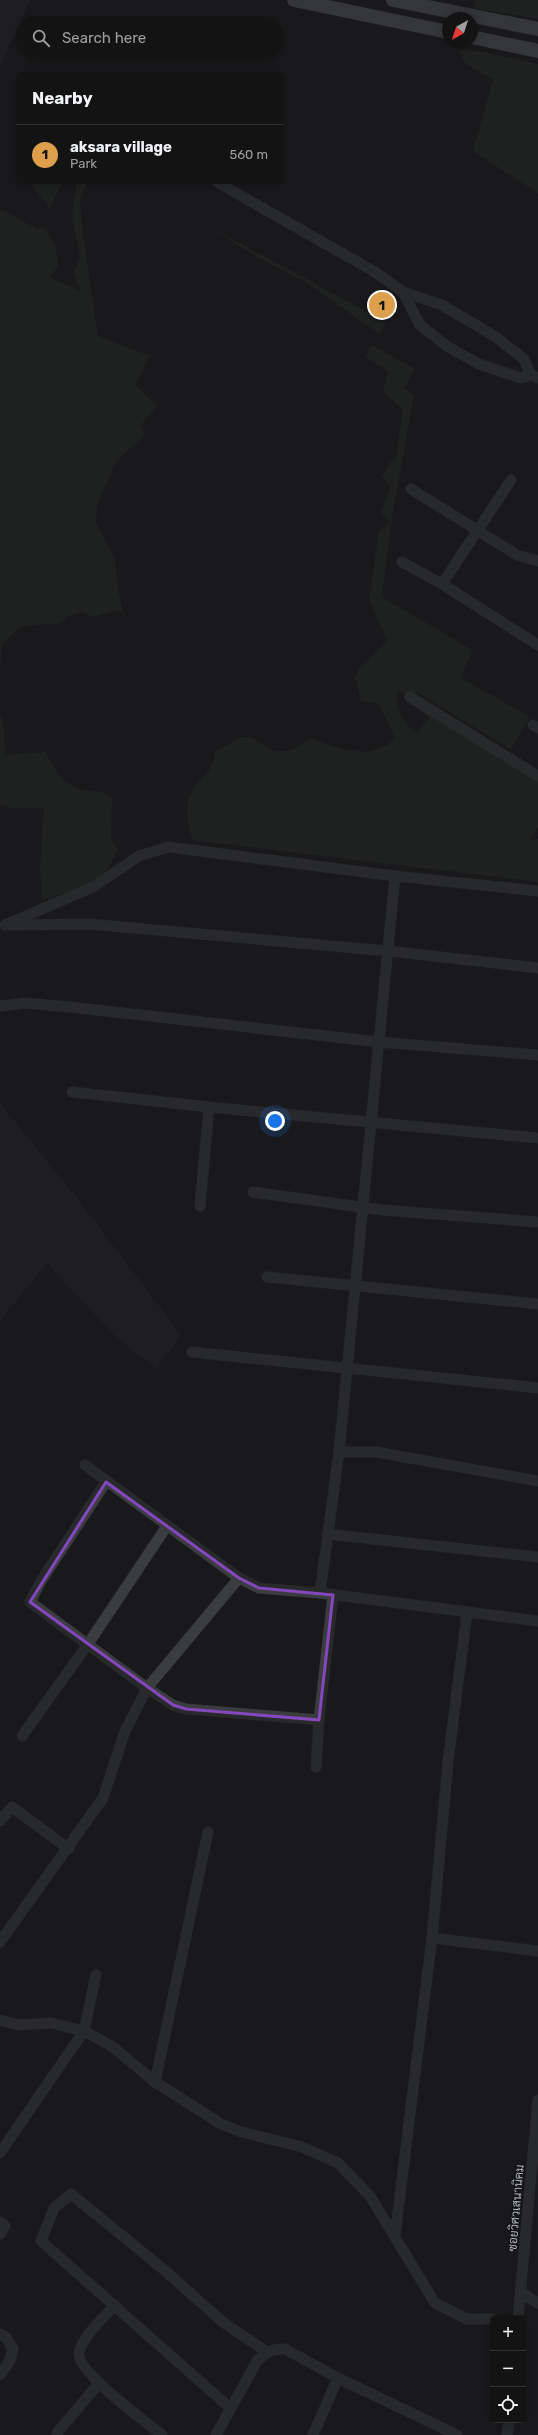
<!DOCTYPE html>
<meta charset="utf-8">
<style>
body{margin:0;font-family:Rubik,Sarabun,sans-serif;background:#202022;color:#f1f3f6}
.controls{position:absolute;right:12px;bottom:12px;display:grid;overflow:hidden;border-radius:6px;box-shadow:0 2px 10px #0003}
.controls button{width:36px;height:36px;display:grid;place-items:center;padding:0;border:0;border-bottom:1px solid #323234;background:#131314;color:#f1f3f6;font:20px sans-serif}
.compass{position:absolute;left:442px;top:12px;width:36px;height:36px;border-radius:50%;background:#131314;box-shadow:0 2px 10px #0003;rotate:219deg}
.you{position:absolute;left:275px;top:1121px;width:14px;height:14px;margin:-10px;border:3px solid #fff;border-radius:50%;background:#1a73e8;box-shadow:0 0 0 6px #1a73e833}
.badge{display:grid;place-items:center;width:26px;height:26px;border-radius:50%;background:#de9f4d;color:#111;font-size:13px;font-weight:700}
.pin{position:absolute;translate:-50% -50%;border:2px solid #fff;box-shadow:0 1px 4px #0006}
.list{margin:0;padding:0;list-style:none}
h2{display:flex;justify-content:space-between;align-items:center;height:52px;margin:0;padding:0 16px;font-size:17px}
h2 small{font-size:13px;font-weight:400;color:#9d9ea0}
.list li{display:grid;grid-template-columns:26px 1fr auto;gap:12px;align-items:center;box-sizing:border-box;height:60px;padding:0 16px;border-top:1px solid #323234}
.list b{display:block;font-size:15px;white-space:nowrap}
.list p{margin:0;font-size:13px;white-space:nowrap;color:#9d9ea0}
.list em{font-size:13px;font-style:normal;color:#9d9ea0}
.icon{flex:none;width:22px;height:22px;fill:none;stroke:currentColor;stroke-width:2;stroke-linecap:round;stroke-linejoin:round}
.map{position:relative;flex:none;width:538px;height:2435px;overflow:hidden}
.search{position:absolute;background:#131314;box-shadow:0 2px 10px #0003;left:16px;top:16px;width:268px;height:44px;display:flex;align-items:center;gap:10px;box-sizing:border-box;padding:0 14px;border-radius:22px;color:#9d9ea0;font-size:15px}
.panel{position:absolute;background:#131314;box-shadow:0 2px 10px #0003;left:16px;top:72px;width:268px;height:112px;border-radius:6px}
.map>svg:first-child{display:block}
.built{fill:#252528}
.green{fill:#252c26;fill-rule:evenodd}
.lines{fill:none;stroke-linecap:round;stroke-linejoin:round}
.minor{stroke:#3a3c3f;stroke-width:11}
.major{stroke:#57595e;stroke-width:14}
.marked{fill:none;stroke:#8547be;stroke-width:3;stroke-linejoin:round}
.labels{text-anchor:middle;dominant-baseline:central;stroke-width:3;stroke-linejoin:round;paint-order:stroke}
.street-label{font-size:12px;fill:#adb2b9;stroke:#141416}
</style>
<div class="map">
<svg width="538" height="2435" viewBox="0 0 538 2435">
<rect width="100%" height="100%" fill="#19191b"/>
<g class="built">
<path d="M0,0H30L0,66Z"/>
<path d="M0,1103L76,1197L181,1335L156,1368L117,1338L47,1263L0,1321Z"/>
</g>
<g class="green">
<path d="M476,0H538V19L474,8Z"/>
<path d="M459,50L482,52L538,64V193L473,151L493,80L464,62Z"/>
<path d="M29,182H62L50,208Z"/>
<path d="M77,182H87L80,201L83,234L98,336L150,356L135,385L157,406L140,426L145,435L116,461L97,505L96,523L115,559L118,591L124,616L119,610L93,617L83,612L67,616L61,623L21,626L2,644L0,666V210L7,212L38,230L40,227C55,236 57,251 58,267L49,277L80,291L74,273L80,256L72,216Z"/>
<path d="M202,223L386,322L379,334L309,284L256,256Z"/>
<path d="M372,345L415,369L404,388L414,395L391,522L382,597L472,650L461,678L530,717L511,749L416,692L410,697L538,776V827L530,840L538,839V882L192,840C188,824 184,807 192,791C201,774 212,777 215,752L241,737H251L274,751H289L311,739C340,748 367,762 394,740L393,732L378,703L361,701L355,678L360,667L387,641L369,599L379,531L391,522L381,512L391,486L382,477L390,463L396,458L403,410L383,391L388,371L366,357ZM398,690L409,697V701L429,718L417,733C403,724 394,707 398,690Z"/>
<path d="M0,717H3L5,755L46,752C52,768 64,785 82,790C93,793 103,789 112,798L111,838L117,850C104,886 74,890 42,900L40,866L44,808H13L0,805Z"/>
</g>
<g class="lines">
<g class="minor">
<path d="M217,182L375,272L403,292L442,305L496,337L524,359L531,375L538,378"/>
<path d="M403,292L420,325L448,347L479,364L521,378L531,375"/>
<path d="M511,480L442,584L538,645"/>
<path d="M411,489L517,555L538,561"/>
<path d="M402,562L442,584"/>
<path d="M410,697L538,776"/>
<path d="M533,725L538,728"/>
<path d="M5,925L93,887L139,856L168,847L395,876L538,891"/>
<path d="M11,925L89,924L388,951L538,968"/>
<path d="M0,1006L25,1003L70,1007L379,1042L538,1055"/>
<path d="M72,1092L209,1107L538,1138"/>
<path d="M253,1192L382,1210L538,1222"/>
<path d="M200,1206L209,1107"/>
<path d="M267,1277L538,1304"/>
<path d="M192,1352L538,1388"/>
<path d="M339,1452H376L538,1481"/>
<path d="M85,1465L239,1578L259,1588L320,1593L538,1621"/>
<path d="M106,1482L41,1581L30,1602L147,1688L173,1705L186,1709L319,1720"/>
<path d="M327,1534L538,1557"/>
<path d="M320,1593L339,1452L395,876"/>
<path d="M22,1736L88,1644L167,1526"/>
<path d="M316,1767L319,1720L333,1595"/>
<path d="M0,1821L12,1807L69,1849"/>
<path d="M432,1938L538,1951"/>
<path d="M0,1942L103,1798L125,1731L147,1688L239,1578"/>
<path d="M0,2020L18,2025L51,2023L84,2031L113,2047L155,2082L221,2124L241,2132L302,2147L338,2163L370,2196L435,2303L467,2319H493"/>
<path d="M155,2082L208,1832"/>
<path d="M0,2153L84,2031L96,1975"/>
<path d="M0,2222L5,2226L0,2234"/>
<path d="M395,2236L432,1938L448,1762L467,1613"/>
<path d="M522,2293L538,2303"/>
<path d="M115,2305C103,2319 83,2335 79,2353C76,2371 147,2423 162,2435"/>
<path d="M518,2318L538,2100"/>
<path d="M0,2334L6,2337L13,2349L10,2361L0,2375"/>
<path d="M229,2407L41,2241L54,2208L71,2194L163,2269L224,2323L267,2352"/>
<path d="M57,2433L99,2383"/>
<path d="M216,2435L257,2361C266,2353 272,2348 285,2349L338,2378L457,2435"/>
<path d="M313,2435L338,2378"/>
<path d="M507,2435L509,2420"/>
</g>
<g class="major">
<path d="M294,0L448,32"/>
<path d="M393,0L538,29"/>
<path d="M472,37L538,51"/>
</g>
</g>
<path d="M0 0H538V2435H0ZM106,1482L239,1578L259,1588L333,1595L319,1720L186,1709L173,1705L30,1602Z" fill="#19191b" fill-opacity=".55" fill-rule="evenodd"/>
<path class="marked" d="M106,1482L239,1578L259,1588L333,1595L319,1720L186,1709L173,1705L30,1602Z"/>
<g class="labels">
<g class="street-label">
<text transform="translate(516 2208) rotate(-85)">ซอยวิศวเสนานิคม</text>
</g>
</g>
</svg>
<div class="controls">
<button>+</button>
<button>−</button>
<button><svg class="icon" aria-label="locate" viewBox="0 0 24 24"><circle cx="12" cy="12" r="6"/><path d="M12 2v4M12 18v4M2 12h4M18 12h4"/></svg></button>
</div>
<svg class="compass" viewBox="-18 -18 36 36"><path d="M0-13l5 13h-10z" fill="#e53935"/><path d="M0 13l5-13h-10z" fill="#9d9ea0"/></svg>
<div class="you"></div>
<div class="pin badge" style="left:382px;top:305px">1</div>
<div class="search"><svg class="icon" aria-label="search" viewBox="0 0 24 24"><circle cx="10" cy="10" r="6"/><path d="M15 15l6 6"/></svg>Search here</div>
<section class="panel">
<h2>Nearby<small></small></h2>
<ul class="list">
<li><span class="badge">1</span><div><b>aksara village</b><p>Park</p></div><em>560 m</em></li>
</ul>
</section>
</div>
